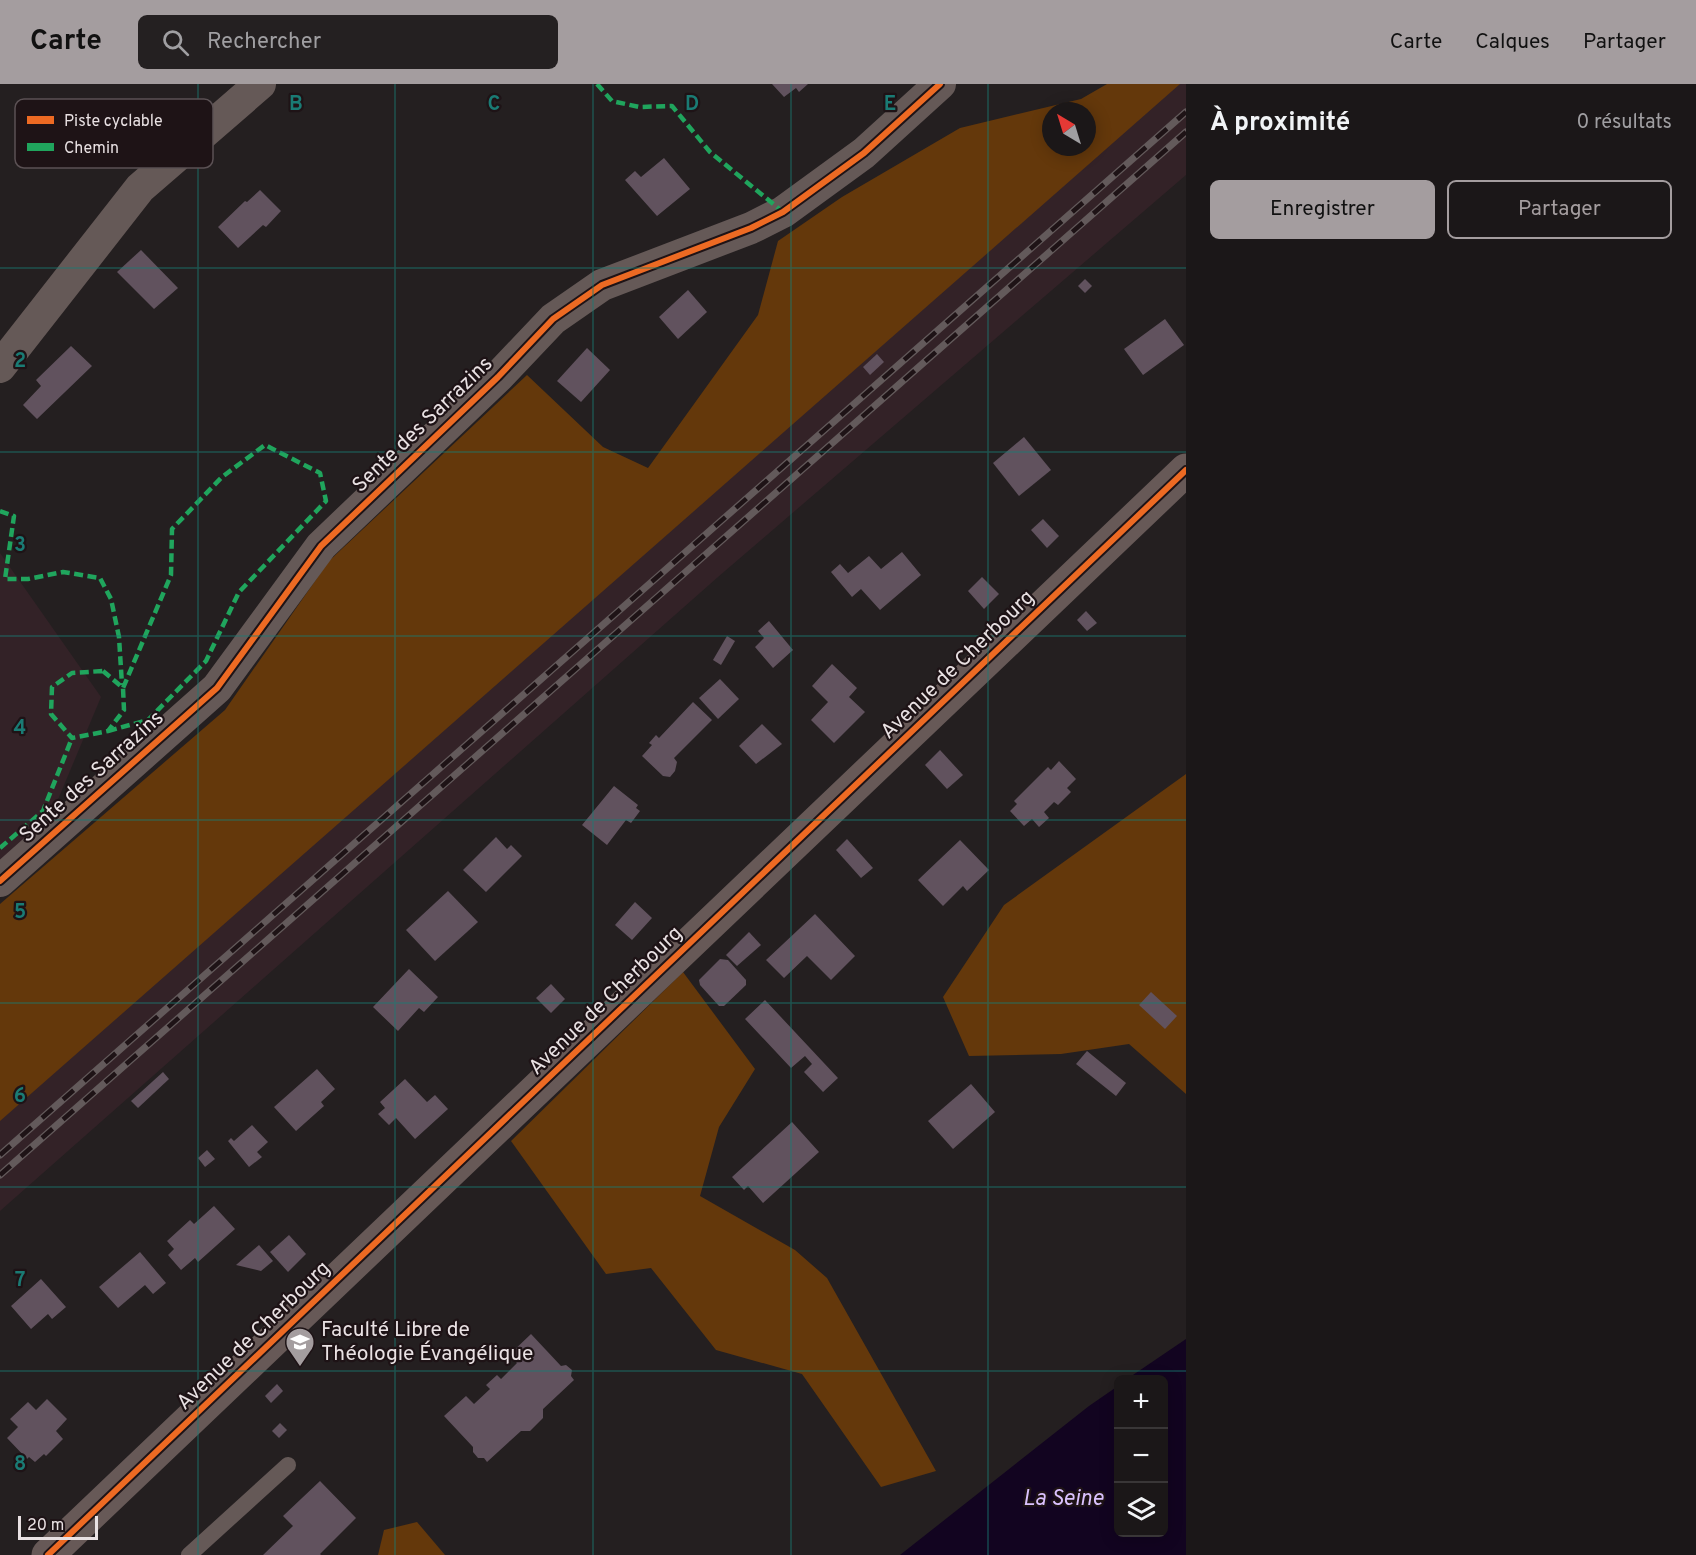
<!DOCTYPE html>
<html lang="fr">
<meta charset="utf-8">
<style>
body{margin:0;font-family:Overpass,sans-serif;background:#242021;color:#f1f3f6}
.controls{position:absolute;right:18px;bottom:18px;display:grid;overflow:hidden;border-radius:9px;box-shadow:0 3px 15px #0003}
.controls button{width:54px;height:54px;display:grid;place-items:center;padding:0;border:0;border-bottom:2px solid #393637;background:#1b1718;color:#f1f3f6;font:30px sans-serif}
.compass{position:absolute;left:1042px;top:18px;width:54px;height:54px;border-radius:50%;background:#1b1718;box-shadow:0 3px 15px #0003;rotate:322deg}
.scale{position:absolute;left:18px;bottom:15px;width:80px;box-sizing:border-box;padding-left:6px;border:3px solid #e9e1e3;border-top:0;font-size:16px;line-height:21px;white-space:nowrap;color:#e9e1e3;-webkit-text-stroke:4px #1e1316;paint-order:stroke}
.list{margin:0;padding:0;list-style:none}
h2{display:flex;justify-content:space-between;align-items:center;height:78px;margin:0;padding:0 24px;font-size:26px}
h2 small{font-size:20px;font-weight:400;color:#a09fa2}
.actions{display:flex;gap:12px;padding:18px 24px}
.actions a{flex:1;padding:14px 0;border:2px solid #a49d9f;border-radius:9px;text-align:center;font-size:21px;color:#a49d9f}
.actions .main{background:#a49d9f;color:#111}
.icon{flex:none;width:33px;height:33px;fill:none;stroke:currentColor;stroke-width:2;stroke-linecap:round;stroke-linejoin:round}
.map{position:relative;flex:none;width:1186px;height:1471px;overflow:hidden}
header{display:flex;align-items:center;gap:36px;box-sizing:border-box;height:84px;padding:0 30px;background:#a49d9f;color:#111}
header strong{font-size:28px}
nav{display:flex;gap:33px;margin-inline-start:auto;font-size:21px}
.search{width:420px;height:54px;background:#242021;display:flex;align-items:center;gap:15px;box-sizing:border-box;padding:0 21px;border-radius:9px;color:#a09fa2;font-size:22px}
main{display:flex}
aside{flex:1;background:#1b1718}
.map>svg:first-child{display:block}
.built{fill:#332227}
.forest{fill:#64380b;fill-rule:evenodd}
.water{fill:#120420}
.building{fill:#61525e}
.lines{fill:none;stroke-linecap:round;stroke-linejoin:round}
.service{stroke:#655957;stroke-width:16}
.minor{stroke:#655957;stroke-width:32}
.primary{stroke:#675957;stroke-width:33}
.rail-casing{stroke:#635a5b;stroke-width:7}
.rail{stroke:#1e1316;stroke-width:4.5;stroke-dasharray:14;stroke-linecap:butt}
.quiet{stroke:#20a55d;stroke-width:4.5;stroke-dasharray:9 4.5;stroke-linecap:butt}
.cycleway-casing{stroke:#1e1316;stroke-width:10}
.cycleway{stroke:#ed6a23;stroke-width:6}
.grid{fill:none;stroke:#1a7b74;stroke-width:1.5;stroke-opacity:0.55}
.labels{text-anchor:middle;dominant-baseline:central;stroke-width:4.5;stroke-linejoin:round;paint-order:stroke}
.street-label{font-size:21px;fill:#e9e1e3;stroke:#1e1316}
.poi-label{font-size:21px;fill:#e9e1e3;stroke:#1e1316;text-anchor:start}
.water-label{font-size:22px;font-style:italic;fill:#dac1fe;stroke:#1e1316}
.key{fill:#1e1316;stroke:#5b5154;stroke-width:1.5}
.key-label{font-size:16px;fill:#e9e1e3}
.grid-label{font-size:20px;text-anchor:middle;font-weight:bold;fill:#1a7b74;stroke:#1e1316;stroke-width:4.5;stroke-linejoin:round;paint-order:stroke}
</style>
<header>
<strong>Carte</strong>
<div class="search"><svg class="icon" aria-label="search" viewBox="0 0 24 24"><circle cx="10" cy="10" r="6"/><path d="M15 15l6 6"/></svg>Rechercher</div>
<nav><a>Carte</a><a>Calques</a><a>Partager</a></nav>
</header>
<main>
<div class="map">
<svg width="1186" height="1471" viewBox="0 0 1186 1471">
<rect width="100%" height="100%" fill="#241f20"/>
<g class="built">
<path d="M1139,0H1186V91L718,493L0,1127V1012L1087,63Z"/>
<path d="M0,469L101,613L41,756L0,787Z"/>
</g>
<g class="forest">
<path d="M1107,0H1180L0,1037V820L225,626L329,477L527,291L603,363L648,384L758,231L778,157L842,113L960,44L1081,15ZM1051,27H1087V63H1051Z"/>
<path d="M1186,690V1010L1129,960L1061,970L969,972L943,913L1004,821Z"/>
<path d="M683,888L755,985L719,1043L700,1112L795,1166L827,1194L936,1387L881,1403L802,1290L716,1266L651,1184L606,1190L511,1057Z"/>
<path d="M417,1438L445,1471H378L384,1446Z"/>
</g>
<path class="water" d="M1186,1255V1471H900L1089,1322L1118,1302V1448H1164V1296L1127,1295Z"/>
<g class="building">
<path d="M772,0H808L799,8L796,4L784,13Z"/>
<path d="M664,74L690,105L657,132L625,96L635,87L641,93Z"/>
<path d="M260,106L281,127L266,143L263,141L238,164L218,143L245,117L247,118Z"/>
<path d="M141,166L178,204L154,225L117,188Z"/>
<path d="M1085,195L1092,202L1085,209L1078,202Z"/>
<path d="M688,206L707,228L678,255L659,233Z"/>
<path d="M1165,235L1184,261L1143,291L1124,265Z"/>
<path d="M71,262L92,282L37,335L23,321L41,302L36,296Z"/>
<path d="M587,264L610,286L581,318L557,297Z"/>
<path d="M877,270L884,278L870,291L863,283Z"/>
<path d="M1024,353L1051,386L1019,412L993,379Z"/>
<path d="M1043,435L1059,452L1047,464L1031,446Z"/>
<path d="M902,468L921,491L880,526L861,505L852,513L831,488L840,480L848,489L869,472L881,485Z"/>
<path d="M982,493L999,510L984,525L968,507Z"/>
<path d="M1086,527L1097,539L1087,547L1077,536Z"/>
<path d="M769,537L793,566L773,584L755,563L764,554L758,547Z"/>
<path d="M727,552L735,557L721,581L713,576Z"/>
<path d="M832,580L857,604L849,613L865,628L834,659L811,636L828,618L812,602Z"/>
<path d="M720,595L739,615L718,635L699,614Z"/>
<path d="M693,618L712,636L674,674L677,678L675,687L670,693L663,692L642,672L652,661L649,659L656,651L659,654Z"/>
<path d="M762,640L782,660L756,680L739,662Z"/>
<path d="M940,666L963,691L947,705L925,681Z"/>
<path d="M1059,677L1076,695L1067,704L1071,708L1058,721L1054,718L1044,728L1049,734L1039,743L1032,735L1024,742L1010,727L1017,720L1014,717L1048,683L1051,686Z"/>
<path d="M614,702L638,721L636,724L640,727L631,739L626,736L607,761L582,741Z"/>
<path d="M496,753L507,765L511,761L522,772L486,808L463,786Z"/>
<path d="M847,755L873,784L861,794L836,766Z"/>
<path d="M960,756L989,786L967,807L963,802L943,822L918,796Z"/>
<path d="M448,807L478,838L435,877L406,846Z"/>
<path d="M635,818L652,834L632,856L615,841Z"/>
<path d="M815,830L855,872L831,896L807,872L784,894L766,876Z"/>
<path d="M749,848L761,861L737,882L726,871Z"/>
<path d="M720,875L728,876L746,896V901L724,922H719L700,901L699,896Z"/>
<path d="M409,885L438,913L424,928L419,924L398,947L373,923Z"/>
<path d="M551,900L565,915L551,929L536,914Z"/>
<path d="M1151,908L1177,932L1165,945L1139,921Z"/>
<path d="M765,916L838,994L823,1008L804,988L812,980L805,972L791,984L745,935Z"/>
<path d="M1087,967L1126,999L1116,1012L1076,980Z"/>
<path d="M317,985L335,1005L321,1018L324,1022L296,1047L274,1023Z"/>
<path d="M163,988L169,995L138,1024L131,1017Z"/>
<path d="M405,995L427,1018L435,1011L448,1025L415,1055L396,1034L389,1041L378,1030L385,1024L380,1018Z"/>
<path d="M971,1000L995,1028L953,1065L928,1037Z"/>
<path d="M792,1038L819,1068L763,1119L748,1102L744,1106L732,1093Z"/>
<path d="M252,1041L268,1058L257,1068L262,1073L249,1083L228,1057L231,1054L234,1057Z"/>
<path d="M207,1066L215,1075L205,1083L198,1074Z"/>
<path d="M214,1122L235,1145L198,1178L195,1174L181,1186L168,1171L174,1165L167,1157L190,1136L194,1140Z"/>
<path d="M289,1151L306,1170L288,1188L270,1168Z"/>
<path d="M259,1161L273,1177L261,1187L236,1181Z"/>
<path d="M140,1168L166,1199L153,1210L145,1201L118,1224L99,1203Z"/>
<path d="M41,1195L66,1223L52,1235L48,1230L31,1245L11,1222Z"/>
<path d="M531,1250L561,1282L566,1281L572,1286L571,1292L574,1296L543,1325V1334L530,1347H521L487,1378L484,1374H478L473,1368V1363L444,1332L466,1312L474,1320L490,1305L486,1301L497,1291L501,1295L517,1279L509,1271Z"/>
<path d="M277,1300L283,1307L271,1319L265,1312Z"/>
<path d="M47,1315L67,1335L56,1347L63,1355L46,1372L44,1370L35,1378L29,1373L27,1375L7,1354L18,1343L10,1335L28,1318L36,1326Z"/>
<path d="M280,1339L287,1346L279,1354L272,1347Z"/>
<path d="M320,1397L356,1434L320,1470L321,1471H263L293,1442L283,1432Z"/>
</g>
<g class="lines">
<path class="service" d="M189,1471L288,1381"/>
<g class="minor">
<path d="M0,283L140,104L260,0"/>
<path d="M0,797L217,604L321,462L498,293L553,235L602,201L751,144L783,128L864,69L940,0"/>
</g>
<path class="primary" d="M48,1471L1186,386"/>
<g class="rail-casing">
<g id="rail">
<path d="M0,1071L1186,28"/>
<path d="M0,1091L1186,48"/>
</g>
</g>
<use href="#rail" class="rail"/>
<g class="quiet">
<path d="M597,0L612,17L639,23L672,22L710,68L783,128"/>
<path d="M0,427L14,432L5,495H28L63,488L100,494L111,515L119,553L122,601"/>
<path d="M103,587L123,604L124,626L108,647L72,654L51,630L52,603L72,589Z"/>
<path d="M108,647L148,636L206,577L239,508L326,417L320,389L265,361L222,393L172,445L171,491L123,604"/>
<path d="M0,764L43,727L72,654"/>
</g>
<g class="cycleway-casing">
<g id="cycleway">
<path d="M0,797L217,604L321,462L498,293L553,235L602,201L751,144L783,128L864,69L940,0"/>
<path d="M48,1471L1186,386"/>
</g>
</g>
<use href="#cycleway" class="cycleway"/>
</g>
<path class="grid" d="M198,0V1471M395,0V1471M593,0V1471M791,0V1471M988,0V1471M0,184H1186M0,368H1186M0,552H1186M0,736H1186M0,919H1186M0,1103H1186M0,1287H1186"/>
<defs>
<g id="university-pin" transform="scale(1.5)"><path d="M0 17L-7.5 6A9.5 9.5 0 1 1 7.5 6Z" fill="#a49d9f" stroke="#1e1316"/><path d="M0-5L7-2L0 1L-7-2ZM-4 1L0 2.5L4 1V4Q0 6-4 4Z" fill="#fff"/></g>
</defs>
<g fill-rule="evenodd">
<use href="#university-pin" x="300" y="1258"/>
</g>
<g class="labels">
<g class="street-label">
<text transform="translate(423 341) rotate(-44)">Sente des Sarrazins</text>
<text transform="translate(958 581) rotate(-44)">Avenue de Cherbourg</text>
<text transform="translate(92 693) rotate(-42)">Sente des Sarrazins</text>
<text transform="translate(606 917) rotate(-44)">Avenue de Cherbourg</text>
<text transform="translate(254 1252) rotate(-44)">Avenue de Cherbourg</text>
</g>
<g class="poi-label">
<text x="321" y="1246">Faculté Libre de<tspan x="321" dy="24">Théologie Évangélique</tspan></text>
</g>
<g class="water-label">
<text x="1063" y="1415">La Seine</text>
</g>
</g>
<rect x="15" y="15" width="198" height="69" rx="9" class="key"/>
<rect x="27" y="32" width="27" height="8" fill="#ed6a23"/>
<rect x="27" y="59" width="27" height="8" fill="#20a55d"/>
<g class="key-label">
<text x="64" y="42">Piste cyclable</text>
<text x="64" y="69">Chemin</text>
</g>
<g class="grid-label">
<text x="296" y="26">B</text>
<text x="494" y="26">C</text>
<text x="692" y="26">D</text>
<text x="890" y="26">E</text>
<text x="20" y="283">2</text>
<text x="20" y="467">3</text>
<text x="20" y="650">4</text>
<text x="20" y="834">5</text>
<text x="20" y="1018">6</text>
<text x="20" y="1202">7</text>
<text x="20" y="1386">8</text>
</g>
</svg>
<div class="controls">
<button>+</button>
<button>−</button>
<button><svg class="icon" aria-label="layers" viewBox="0 0 24 24"><path d="M12 4l9 5-9 5-9-5zM3 14l9 5 9-5"/></svg></button>
</div>
<svg class="compass" viewBox="-18 -18 36 36"><path d="M0-13l5 13h-10z" fill="#e53935"/><path d="M0 13l5-13h-10z" fill="#a09fa2"/></svg>
<div class="scale">20 m</div>
</div>
<aside>
<h2>À proximité<small>0 résultats</small></h2>
<ul class="list">
</ul>
<div class="actions"><a class="main">Enregistrer</a><a>Partager</a></div>
</aside>
</main>
